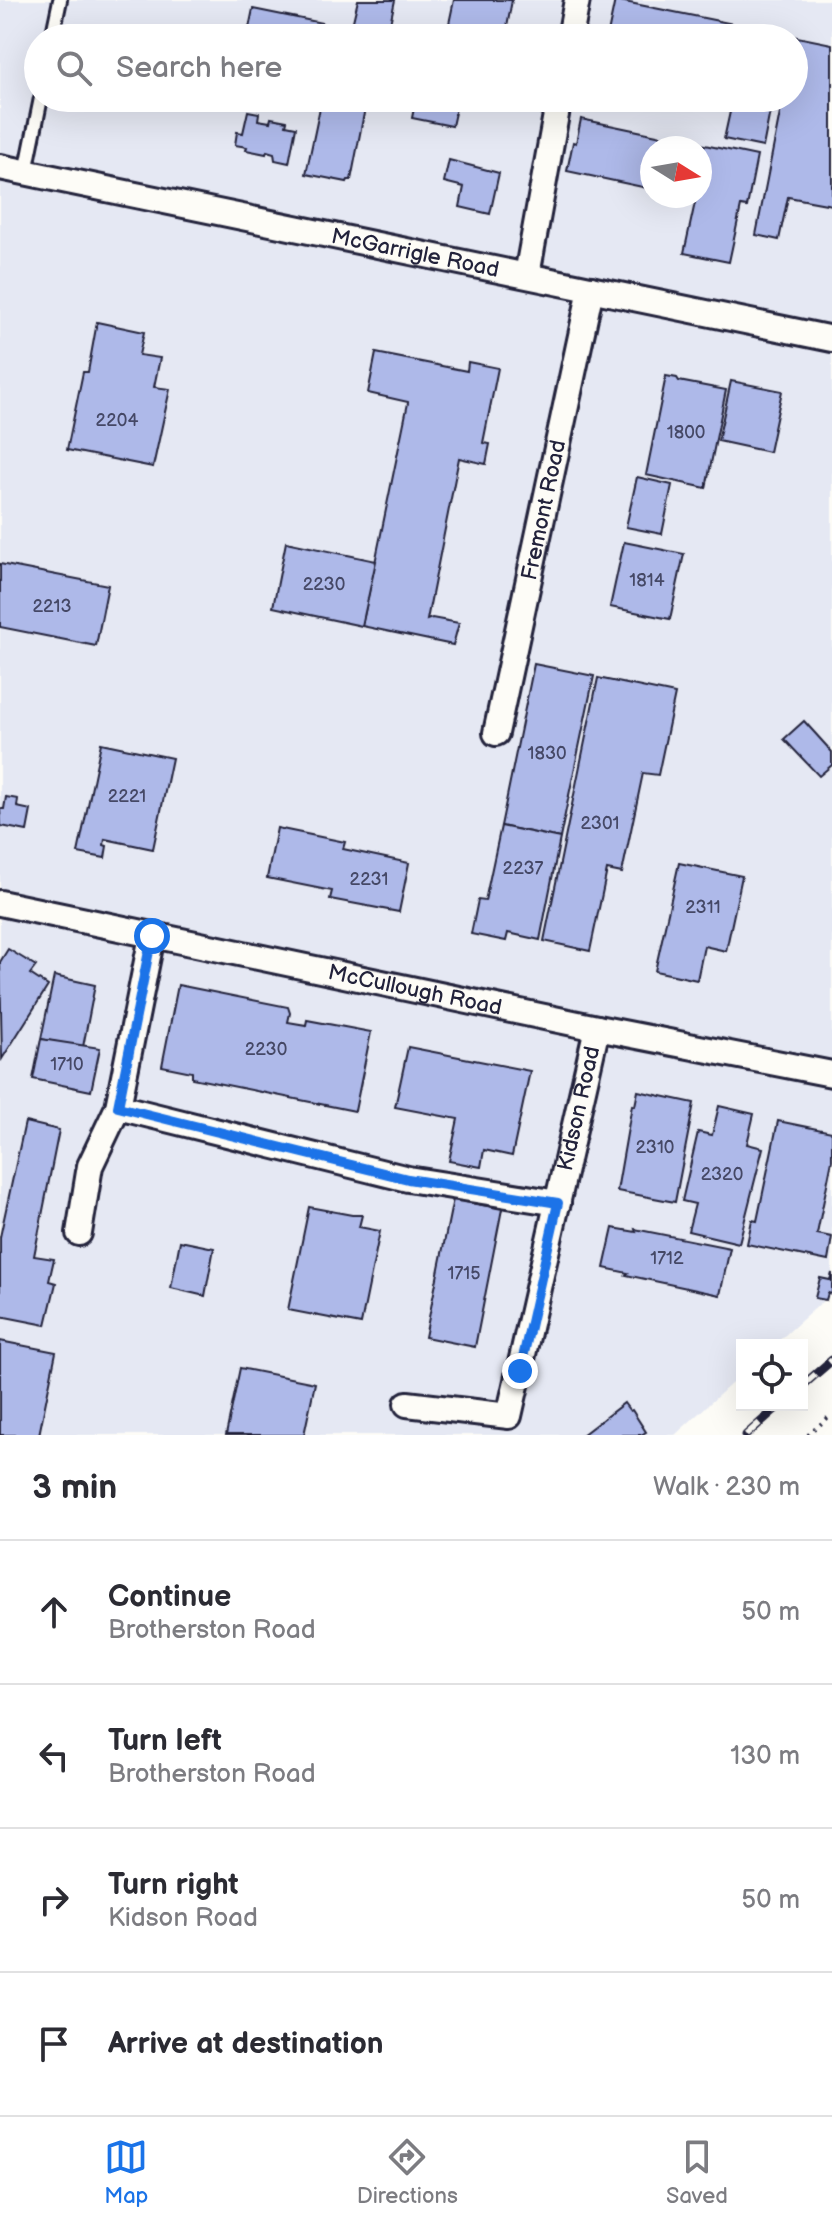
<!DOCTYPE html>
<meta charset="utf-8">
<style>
body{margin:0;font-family:"Balsamiq Sans",sans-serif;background:#f2f2f3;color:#2b2b33}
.controls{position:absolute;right:24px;bottom:24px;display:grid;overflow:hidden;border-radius:0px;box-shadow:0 8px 32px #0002}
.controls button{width:72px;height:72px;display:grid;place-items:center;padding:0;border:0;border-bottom:2px solid #e1e1e2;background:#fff;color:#2b2b33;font:40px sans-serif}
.compass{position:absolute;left:640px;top:136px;width:72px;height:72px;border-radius:50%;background:#fff;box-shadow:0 8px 32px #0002;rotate:101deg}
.stop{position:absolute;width:24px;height:24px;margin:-18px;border:6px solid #1a73e8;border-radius:50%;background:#fff}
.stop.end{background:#1a73e8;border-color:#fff;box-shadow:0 2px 8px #0008}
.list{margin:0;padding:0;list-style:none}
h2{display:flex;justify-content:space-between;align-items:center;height:104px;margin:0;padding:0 32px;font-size:34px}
h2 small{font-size:26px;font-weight:400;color:#7c7c81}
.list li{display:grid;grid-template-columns:52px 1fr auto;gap:24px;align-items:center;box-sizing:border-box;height:144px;padding:0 32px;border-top:2px solid #e1e1e2}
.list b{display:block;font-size:30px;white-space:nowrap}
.list p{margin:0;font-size:26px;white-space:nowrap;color:#7c7c81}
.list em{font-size:26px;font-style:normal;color:#7c7c81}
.icon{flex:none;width:44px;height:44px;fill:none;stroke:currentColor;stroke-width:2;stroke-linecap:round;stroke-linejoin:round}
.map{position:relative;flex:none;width:832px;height:1435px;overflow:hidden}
.search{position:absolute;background:#fff;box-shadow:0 8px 32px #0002;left:24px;right:24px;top:24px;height:88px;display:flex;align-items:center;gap:20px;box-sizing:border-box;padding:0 28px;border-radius:44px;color:#7c7c81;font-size:30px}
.sheet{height:680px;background:#fff}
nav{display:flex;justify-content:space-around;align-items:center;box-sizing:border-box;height:112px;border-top:2px solid #e1e1e2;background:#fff;font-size:22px;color:#7c7c81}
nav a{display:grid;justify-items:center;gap:4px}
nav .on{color:#1a73e8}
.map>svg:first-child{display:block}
.built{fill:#e5e8f3;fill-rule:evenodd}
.building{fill:#aeb9e9;stroke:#22223b;stroke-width:2}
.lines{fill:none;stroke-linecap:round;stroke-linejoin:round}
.service-casing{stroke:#22223b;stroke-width:18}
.minor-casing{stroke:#22223b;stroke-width:30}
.path{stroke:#22223b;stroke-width:4;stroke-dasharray:2 6;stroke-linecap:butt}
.service{stroke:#fdfcf7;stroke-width:12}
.minor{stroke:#fdfcf7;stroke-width:24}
.rail-casing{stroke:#22223b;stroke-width:9}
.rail{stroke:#fdfcf7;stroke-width:6;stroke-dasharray:18;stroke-linecap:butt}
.route{stroke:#1a73e8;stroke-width:10}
.labels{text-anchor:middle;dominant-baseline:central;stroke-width:8;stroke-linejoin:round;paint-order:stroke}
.number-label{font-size:18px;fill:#454866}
.street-label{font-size:22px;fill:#22223b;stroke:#fdfcf7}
</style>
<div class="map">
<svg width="832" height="1435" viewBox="0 0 832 1435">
<rect width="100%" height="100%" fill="#fdfcf7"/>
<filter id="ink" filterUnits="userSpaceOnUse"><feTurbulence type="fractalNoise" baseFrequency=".0125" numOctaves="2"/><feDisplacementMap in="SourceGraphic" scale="16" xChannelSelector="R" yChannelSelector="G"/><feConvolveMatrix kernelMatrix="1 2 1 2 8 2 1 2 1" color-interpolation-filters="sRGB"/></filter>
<g filter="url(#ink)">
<path class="built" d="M0,0H832V1293L774,1345H742V1374L675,1435H0ZM38,38H794V98H38ZM652,148H700V196H652Z"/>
<g class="building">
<path d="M358,0H395L387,38H349Z"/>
<path d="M454,0H512L505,38H446Z"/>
<path d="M615,0L832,44V205L788,197L779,240L756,235L781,108L771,106L763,147L724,139L733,98H794V38H607Z"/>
<path d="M253,9L322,23L319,38H247Z"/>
<path d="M322,98H367L351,180H348L347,182L306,174Z"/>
<path d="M416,98L458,99L452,126L412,118Z"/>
<path d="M248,111L259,113L258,120L270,122L271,118L287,121L286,125L296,127L289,163L275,160L274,153L267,151L266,154L246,150L247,147L235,145L237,132L243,133Z"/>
<path d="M581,119L757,156L747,207L741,206L729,262L684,253L696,198L688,196H700V148H652V189L567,171L573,142L576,143Z"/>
<path d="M449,160L499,173L490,214L460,207L464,187L444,182Z"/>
<path d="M97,322L144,332L139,355L160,358L154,387L170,389L153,467L67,450L83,372H88Z"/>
<path d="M376,353L467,371L468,362L498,368L483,443L490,444L486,464L459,458L427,620L432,618L459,623L453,645L362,626L408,403V402L368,393Z"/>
<path d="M666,376L677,378L679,381L726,390L706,488L646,475Z"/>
<path d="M731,381L782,391L769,452L718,441Z"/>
<path d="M637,477L672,485L662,534L626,527Z"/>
<path d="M286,542L376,561L362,626L273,607Z"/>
<path d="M624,542L684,554L670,619L610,607Z"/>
<path d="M0,564L108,585L96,646L0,627Z"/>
<path d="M534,664L594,676L560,838L501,826Z"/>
<path d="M598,678L675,694L658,775L643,773L622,873L607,870L590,951L544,941Z"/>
<path d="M804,721L832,752V765L819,776L784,739Z"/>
<path d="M101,743L172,758L153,849L105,839L104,845L107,846L105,858L78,853Z"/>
<path d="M6,797L18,799L17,807L31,810L27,831L1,826L0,809H4Z"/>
<path d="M501,826L560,838L540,940L508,933L506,941L471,934L478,900L485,901Z"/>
<path d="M277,828L345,842L343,849L409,863L399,912L330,899L332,891L267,878Z"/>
<path d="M679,863L742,876L726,951L704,946L697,980L655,971Z"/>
<path d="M8,949L36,966L30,974L48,986L2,1059L0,962Z"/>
<path d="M54,976L95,985L83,1047L41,1039Z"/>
<path d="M178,985L288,1007L290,1013L288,1022L306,1025L307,1020L371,1032L355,1111L192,1078V1072L162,1066Z"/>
<path d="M41,1039L100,1048L91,1091L33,1079Z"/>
<path d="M408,1047L530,1071L512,1156L484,1150L481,1167L449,1161L458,1119L395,1107Z"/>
<path d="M638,1091L694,1103L675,1202L617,1191L632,1105L635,1106Z"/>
<path d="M719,1106L754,1114L747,1144L763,1148L739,1243L688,1231L695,1204L682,1201L698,1132L712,1135Z"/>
<path d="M778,1121L832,1132V1160L817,1234L832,1237L828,1261L747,1244L752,1220L757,1221Z"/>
<path d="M25,1122L59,1130L34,1256L54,1259L49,1281L56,1283L46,1325L0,1316V1237Z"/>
<path d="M453,1199L502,1209L475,1347L425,1337Z"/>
<path d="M309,1207L352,1215H362L359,1227L380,1231L361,1324L288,1310Z"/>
<path d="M613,1228L636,1232L635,1229L730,1248L720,1295L626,1275L628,1273L604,1268Z"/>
<path d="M180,1241L214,1248L205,1296L171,1288Z"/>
<path d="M832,1273V1294L828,1293L826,1300L815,1298L820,1278L830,1280Z"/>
<path d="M0,1341L56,1352L39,1435H0Z"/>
<path d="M240,1368L315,1383L304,1435H226Z"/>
<path d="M624,1403L630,1411L632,1410L646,1432L641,1435H582Z"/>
</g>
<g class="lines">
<g class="service-casing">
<g id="service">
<path d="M52,38L60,0"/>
<path d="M26,172L41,98"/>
</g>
</g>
<g class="minor-casing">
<g id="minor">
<path d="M570,38L577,0"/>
<path id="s1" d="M0,167L832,339"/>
<path d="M527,275L559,98"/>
<path id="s2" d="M496,733L591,289"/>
<path id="s3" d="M0,903L597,1028L832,1074"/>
<path d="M118,1107L408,1179L558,1203"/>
<path d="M79,1233L90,1166L118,1107L152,936"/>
<path id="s4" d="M407,1404L509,1416L597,1028"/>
</g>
</g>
<path class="path" d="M808,1435L832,1414"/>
<use href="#service" class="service"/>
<use href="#minor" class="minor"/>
<g class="rail-casing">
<g id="rail">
<path d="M802,1386L832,1360"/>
<path d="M746,1435L780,1405"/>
</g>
</g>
<use href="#rail" class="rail"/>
</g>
</g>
<g class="lines" filter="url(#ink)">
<path class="route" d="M152,936L118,1107L408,1179L558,1203L520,1371"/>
</g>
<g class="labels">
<g class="number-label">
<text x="117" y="420">2204</text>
<text x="686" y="432">1800</text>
<text x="647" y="580">1814</text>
<text x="324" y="584">2230</text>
<text x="52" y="606">2213</text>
<text x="547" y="753">1830</text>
<text x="127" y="796">2221</text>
<text x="600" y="823">2301</text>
<text x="523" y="868">2237</text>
<text x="369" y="879">2231</text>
<text x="703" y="907">2311</text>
<text x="266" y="1049">2230</text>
<text x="67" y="1064">1710</text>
<text x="655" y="1147">2310</text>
<text x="722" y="1174">2320</text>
<text x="667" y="1258">1712</text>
<text x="464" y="1273">1715</text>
</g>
<g class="street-label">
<text stroke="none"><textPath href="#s1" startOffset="424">McGarrigle Road</textPath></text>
<text stroke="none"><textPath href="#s2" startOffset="228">Fremont Road</textPath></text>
<text stroke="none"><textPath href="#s3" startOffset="424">McCullough Road</textPath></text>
<text stroke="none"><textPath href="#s4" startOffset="418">Kidson Road</textPath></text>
</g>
</g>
</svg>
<div class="controls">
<button><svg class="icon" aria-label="locate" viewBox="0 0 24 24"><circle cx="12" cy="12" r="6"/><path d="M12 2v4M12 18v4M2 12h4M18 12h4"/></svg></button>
</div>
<svg class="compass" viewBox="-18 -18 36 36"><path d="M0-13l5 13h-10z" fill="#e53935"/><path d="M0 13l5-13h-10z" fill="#7c7c81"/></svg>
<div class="stop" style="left:152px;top:936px"></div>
<div class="stop end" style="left:520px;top:1371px"></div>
<div class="search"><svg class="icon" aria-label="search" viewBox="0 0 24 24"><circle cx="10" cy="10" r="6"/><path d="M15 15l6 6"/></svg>Search here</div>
</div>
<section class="sheet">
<h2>3 min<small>Walk · 230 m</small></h2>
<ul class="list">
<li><svg class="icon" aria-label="ahead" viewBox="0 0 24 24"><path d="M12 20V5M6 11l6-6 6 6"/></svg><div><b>Continue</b><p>Brotherston Road</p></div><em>50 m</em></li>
<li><svg class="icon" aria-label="left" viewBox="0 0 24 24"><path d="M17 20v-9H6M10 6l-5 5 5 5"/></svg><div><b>Turn left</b><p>Brotherston Road</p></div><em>130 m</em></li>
<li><svg class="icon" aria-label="right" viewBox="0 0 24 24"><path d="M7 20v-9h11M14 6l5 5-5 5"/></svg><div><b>Turn right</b><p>Kidson Road</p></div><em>50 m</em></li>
<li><svg class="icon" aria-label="arrive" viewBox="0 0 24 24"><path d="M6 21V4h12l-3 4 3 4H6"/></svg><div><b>Arrive at destination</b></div></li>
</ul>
</section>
<nav>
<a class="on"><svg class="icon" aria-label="map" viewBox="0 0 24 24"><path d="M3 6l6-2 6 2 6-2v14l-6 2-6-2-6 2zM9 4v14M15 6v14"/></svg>Map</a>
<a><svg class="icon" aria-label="directions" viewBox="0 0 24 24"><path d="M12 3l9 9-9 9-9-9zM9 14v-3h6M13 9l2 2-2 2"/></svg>Directions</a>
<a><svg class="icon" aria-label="saved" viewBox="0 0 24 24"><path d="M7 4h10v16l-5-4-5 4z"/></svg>Saved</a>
</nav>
